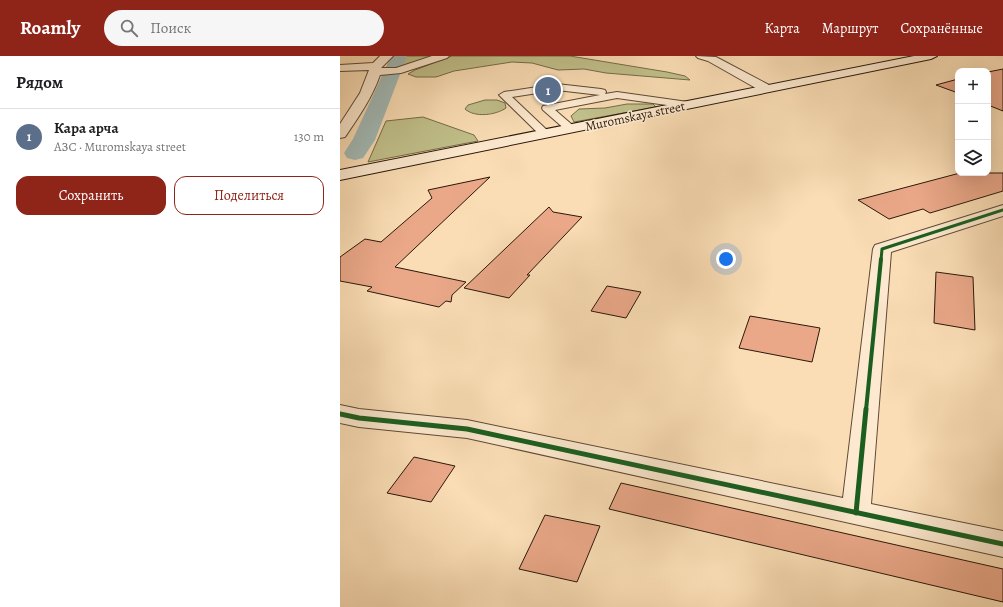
<!DOCTYPE html>
<html lang="ru">
<meta charset="utf-8">
<style>
body{margin:0;font-family:Alegreya,serif;background:#f6f6f6;color:#202124}
.controls{position:absolute;right:12px;top:12px;display:grid;overflow:hidden;border-radius:8px;box-shadow:0 4px 16px #0002}
.controls button{width:36px;height:36px;display:grid;place-items:center;padding:0;border:0;border-bottom:1px solid #e0e0e0;background:#fff;color:#202124;font:20px sans-serif}
.you{position:absolute;left:386px;top:203px;width:14px;height:14px;margin:-10px;border:3px solid #fff;border-radius:50%;background:#1a73e8;box-shadow:0 0 0 6px #1a73e833}
.badge{display:grid;place-items:center;width:26px;height:26px;border-radius:50%;background:#8f2418;color:#fff;font-size:13px;font-weight:700}
.pin{position:absolute;translate:-50% -50%;border:2px solid #fff;box-shadow:0 1px 4px #0006}
.list{margin:0;padding:0;list-style:none}
h2{display:flex;justify-content:space-between;align-items:center;height:52px;margin:0;padding:0 16px;font-size:17px}
h2 small{font-size:13px;font-weight:400;color:#757577}
.list li{display:grid;grid-template-columns:26px 1fr auto;gap:12px;align-items:center;box-sizing:border-box;height:56px;padding:0 16px;border-top:1px solid #e0e0e0}
.list b{display:block;font-size:15px;white-space:nowrap}
.list p{margin:0;font-size:13px;white-space:nowrap;color:#757577}
.list em{font-size:13px;font-style:normal;color:#757577}
.actions{display:flex;gap:8px;padding:12px 16px}
.actions a{flex:1;padding:9px 0;border:1px solid #8f2418;border-radius:12px;text-align:center;font-size:14px;color:#8f2418}
.actions .main{background:#8f2418;color:#fff}
.icon{flex:none;width:22px;height:22px;fill:none;stroke:currentColor;stroke-width:2;stroke-linecap:round;stroke-linejoin:round}
.map{position:relative;flex:none;width:663px;height:551px;overflow:hidden}
header{display:flex;align-items:center;gap:24px;box-sizing:border-box;height:56px;padding:0 20px;background:#8f2418;color:#fff}
header strong{font-size:19px}
nav{display:flex;gap:22px;margin-inline-start:auto;font-size:14px}
.search{width:280px;height:36px;background:#f6f6f6;display:flex;align-items:center;gap:10px;box-sizing:border-box;padding:0 14px;border-radius:22px;color:#757577;font-size:15px}
main{display:flex}
aside{flex:1;background:#fff}
.map>svg:first-child{display:block}
.green{fill:#c1c08b;stroke:#766c4a}
.lines{fill:none;stroke-linecap:round;stroke-linejoin:round}
.canal{fill:#a2bab7;fill-rule:evenodd}
.building{fill:#eaa889;stroke:#2b180a}
.service-casing{stroke:#5f4935;stroke-width:2}
.minor-casing{stroke:#5f4935;stroke-width:2}
.secondary-casing{stroke:#2b180a;stroke-width:2}
.service{fill:#fce9cf;fill-rule:evenodd}
.minor{fill:#fce9cf;fill-rule:evenodd}
.secondary{fill:#fce9cf;fill-rule:evenodd}
.cycleway-far2-casing{stroke:#fce9cf;stroke-width:5}
.cycleway-far1-casing{stroke:#fce9cf;stroke-width:6}
.cycleway-casing{stroke:#fce9cf;stroke-width:8}
.cycleway-far2{stroke:#1b5e20;stroke-width:3}
.cycleway-far1{stroke:#1b5e20;stroke-width:4}
.cycleway{stroke:#1b5e20;stroke-width:5}
.labels{text-anchor:middle;dominant-baseline:central;stroke-width:3;stroke-linejoin:round;paint-order:stroke}
.far-street-label{font-size:13px;fill:#2b180a;stroke:#fce9cf}
</style>
<header>
<strong>Roamly</strong>
<div class="search"><svg class="icon" aria-label="search" viewBox="0 0 24 24"><circle cx="10" cy="10" r="6"/><path d="M15 15l6 6"/></svg>Поиск</div>
<nav><a>Карта</a><a>Маршрут</a><a>Сохранённые</a></nav>
</header>
<main>
<aside>
<h2>Рядом<small></small></h2>
<ul class="list">
<li><span class="badge" style="background:#5c6f8a">1</span><div><b>Кара арча</b><p>АЗС · Muromskaya street</p></div><em>130 m</em></li>
</ul>
<div class="actions"><a class="main">Сохранить</a><a>Поделиться</a></div>
</aside>
<div class="map">
<svg width="663" height="551" viewBox="0 0 663 551">
<rect width="100%" height="100%" fill="#faddb5"/>
<filter id="stains"><feTurbulence type="fractalNoise" baseFrequency=".005" numOctaves="4"/><feColorMatrix values="0 0 0 0 .2 0 0 0 0 .09 0 0 0 0 .02 0 0 0 .5 -.17"/></filter>
<radialGradient id="worn" r=".72"><stop offset=".6" stop-color="#630" stop-opacity="0"/><stop offset="1" stop-color="#630" stop-opacity=".3"/></radialGradient>
<g class="green">
<path d="M63,0H96L56,13Z"/>
<path d="M112,0H230L327,16L345,20L350,24L266,17L244,13L218,14L192,7L172,6L114,15L96,21H76L68,18L75,14Z"/>
<path d="M145,44H157L165,47L166,52C156,59 135,62 125,53L128,49Z"/>
<path d="M287,48H313L316,51L234,66L231,60L239,53L265,52Z"/>
<path d="M83,61L134,79L138,85L28,106L46,65Z"/>
</g>
<g class="lines">
<path class="canal" d="M51,0H67L35,84L23,102L15,104L7,102L4,97L13,83Z"/>
</g>
<g class="building">
<path d="M663,13V55L648,49V16Z"/>
<path d="M618,23V37L596,29Z"/>
<path d="M620,117H663V135L590,157L583,153L549,163L518,144Z"/>
<path d="M150,121L55,211L126,226L112,239L111,246L106,245L99,251L27,235L32,231L0,225V201L25,183L41,186L92,142L88,134Z"/>
<path d="M209,151L213,156L242,161L187,219H190L169,242L124,232Z"/>
<path d="M596,216L633,221L635,274L594,267Z"/>
<path d="M267,230L301,236L286,262L251,255Z"/>
<path d="M410,260L480,272L472,306L399,292Z"/>
<path d="M74,401L115,410L91,446L47,437Z"/>
<path d="M281,427L663,513V546L269,453Z"/>
<path d="M205,459L260,470L237,526L179,513Z"/>
</g>
<g class="lines">
<g class="service-casing">
<path id="service" d="M217,28L261,33L265,34L266,36L265,38L277,36L348,46L353,49L348,52L277,42L215,54L237,73L235,75H227L203,54L202,52L203,50L260,39L217,34L172,41L209,76L211,78L209,80H201L159,39L164,36Z"/>
</g>
<g class="minor-casing">
<g id="minor">
<path d="M40,0H53L41,12H56L92,0H109L107,2L61,17L40,19C32,42 18,62 5,81L0,82V68L20,37L29,14L0,15V9L33,7Z"/>
<path d="M356,0L376,1L429,29L431,32L429,35H421L368,5L358,2Z"/>
<path d="M663,149V160L551,196L531,448L663,475V501L127,382L19,371L0,367V349L19,353L127,364L503,442L533,193L535,189Z"/>
</g>
</g>
<g class="secondary-casing">
<path id="secondary" d="M574,0H597L591,3L0,124V114Z"/>
</g>
<use href="#service" class="service"/>
<use href="#minor" class="minor"/>
<use href="#secondary" class="secondary"/>
<g class="cycleway-far2-casing">
<path id="cycleway-far2" d="M541,204L542,193L663,154"/>
</g>
<g class="cycleway-far1-casing">
<path id="cycleway-far1" d="M526,354L541,203"/>
</g>
<g class="cycleway-casing">
<g id="cycleway">
<path d="M0,358L19,362L127,373L663,488"/>
<path d="M516,457L526,353"/>
</g>
</g>
<use href="#cycleway-far2" class="cycleway-far2"/>
<use href="#cycleway-far1" class="cycleway-far1"/>
<use href="#cycleway" class="cycleway"/>
</g>
<g class="labels">
<g class="far-street-label">
<text transform="translate(295 60) rotate(-12)">Muromskaya street</text>
</g>
</g>
<rect width="100%" height="100%" filter="url(#stains)"/>
<rect width="100%" height="100%" fill="url(#worn)"/>
</svg>
<div class="controls">
<button>+</button>
<button>−</button>
<button><svg class="icon" aria-label="layers" viewBox="0 0 24 24"><path d="M12 4l9 5-9 5-9-5zM3 14l9 5 9-5"/></svg></button>
</div>
<div class="you"></div>
<div class="pin badge" style="left:208px;top:34px;background:#5c6f8a">1</div>
</div>
</main>
